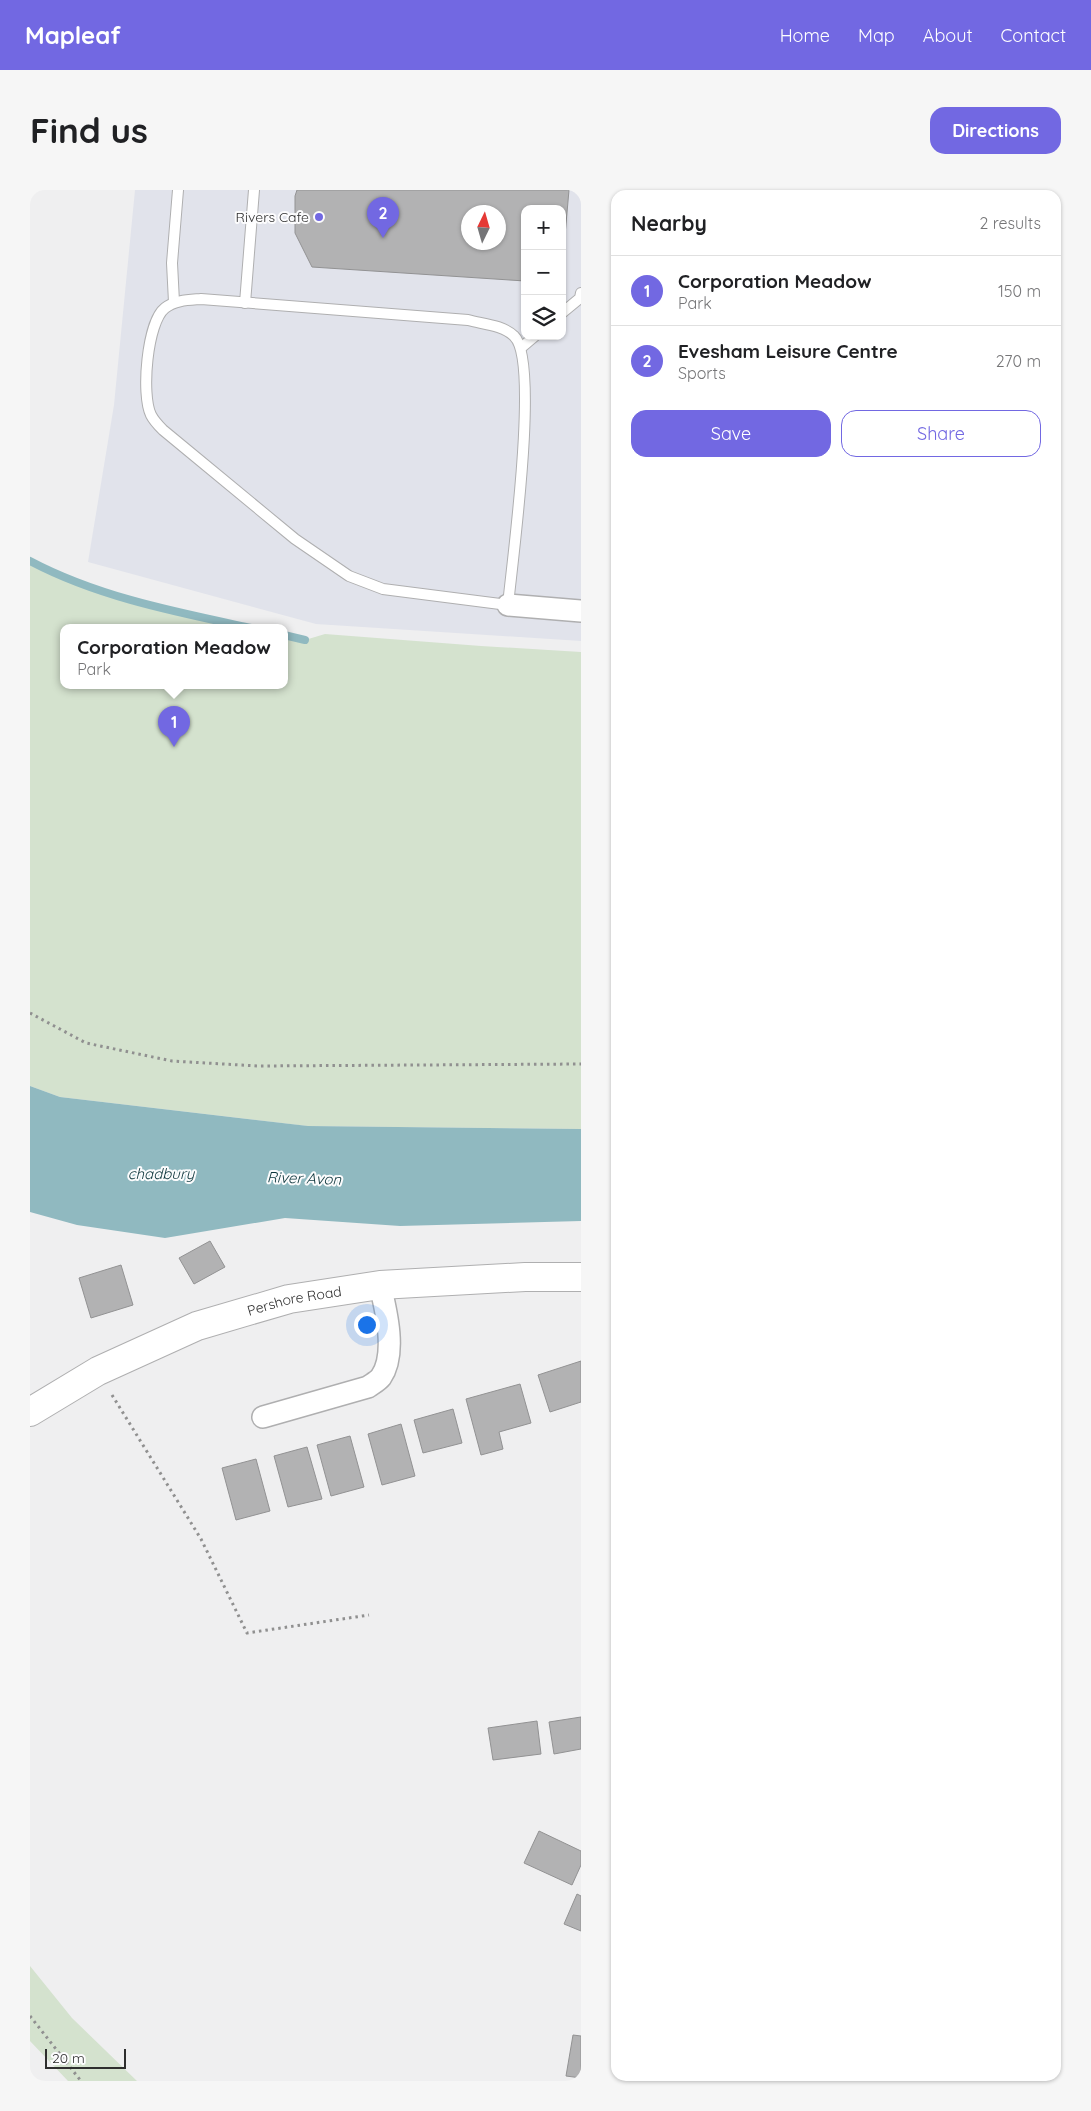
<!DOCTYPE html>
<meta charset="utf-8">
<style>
body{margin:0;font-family:Quicksand,sans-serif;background:#f6f6f6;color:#202124}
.controls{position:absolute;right:15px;top:15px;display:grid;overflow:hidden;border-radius:10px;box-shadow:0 1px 4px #0004}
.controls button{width:45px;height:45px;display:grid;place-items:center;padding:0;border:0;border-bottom:1px solid #e0e0e0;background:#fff;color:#202124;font:25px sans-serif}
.compass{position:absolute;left:431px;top:15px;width:45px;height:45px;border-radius:50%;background:#fff;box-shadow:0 1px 4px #0004;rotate:5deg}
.scale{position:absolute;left:15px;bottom:12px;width:81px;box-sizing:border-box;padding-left:5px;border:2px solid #2e2e2e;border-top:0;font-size:14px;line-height:18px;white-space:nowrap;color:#2e2e2e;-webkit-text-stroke:4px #fcfcfd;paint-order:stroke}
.you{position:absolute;left:336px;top:1134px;width:18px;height:18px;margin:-12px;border:4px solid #fff;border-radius:50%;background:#1a73e8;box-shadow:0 0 0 8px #1a73e833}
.badge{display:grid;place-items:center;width:32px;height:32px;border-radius:50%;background:#7268e2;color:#fff;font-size:16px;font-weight:700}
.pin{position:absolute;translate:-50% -41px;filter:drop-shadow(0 1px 2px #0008)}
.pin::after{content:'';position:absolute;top:26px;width:18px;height:15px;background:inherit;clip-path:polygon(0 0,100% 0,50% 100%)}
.popup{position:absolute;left:30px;top:434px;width:228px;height:65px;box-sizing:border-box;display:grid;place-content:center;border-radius:10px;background:#fff;filter:drop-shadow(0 1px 4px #0005);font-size:16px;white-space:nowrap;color:#757577}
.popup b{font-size:19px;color:#202124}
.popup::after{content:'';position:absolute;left:50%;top:100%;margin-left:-10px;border:10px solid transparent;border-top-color:#fff}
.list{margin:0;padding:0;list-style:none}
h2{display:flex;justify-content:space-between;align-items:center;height:65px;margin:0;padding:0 20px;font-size:21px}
h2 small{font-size:16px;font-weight:400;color:#757577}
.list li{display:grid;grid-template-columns:32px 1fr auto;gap:15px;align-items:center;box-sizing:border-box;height:70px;padding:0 20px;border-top:1px solid #e0e0e0}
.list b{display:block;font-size:19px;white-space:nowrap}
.list p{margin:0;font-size:16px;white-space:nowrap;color:#757577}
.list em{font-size:16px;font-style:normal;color:#757577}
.actions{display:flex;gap:10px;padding:15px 20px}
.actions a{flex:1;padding:11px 0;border:1px solid #7268e2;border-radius:15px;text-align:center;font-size:18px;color:#7268e2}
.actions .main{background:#7268e2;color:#fff}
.icon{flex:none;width:28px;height:28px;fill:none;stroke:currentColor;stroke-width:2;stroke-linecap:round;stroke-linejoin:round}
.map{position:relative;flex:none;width:551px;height:1891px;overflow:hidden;border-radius:15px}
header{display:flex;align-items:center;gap:30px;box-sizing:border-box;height:70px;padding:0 25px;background:#7268e2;color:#fff}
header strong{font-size:24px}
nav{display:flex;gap:28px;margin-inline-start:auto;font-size:18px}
.intro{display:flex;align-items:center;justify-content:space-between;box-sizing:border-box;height:120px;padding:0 30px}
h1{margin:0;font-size:35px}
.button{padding:12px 22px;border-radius:15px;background:#7268e2;color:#fff;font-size:18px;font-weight:700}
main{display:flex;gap:30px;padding:0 30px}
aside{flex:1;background:#fff;border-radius:15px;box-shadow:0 1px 4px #0004}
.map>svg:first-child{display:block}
.built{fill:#e1e3eb;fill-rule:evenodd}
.green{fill:#d4e2ce}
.water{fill:#90b9c0}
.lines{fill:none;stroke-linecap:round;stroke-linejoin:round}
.stream{stroke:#90b9c0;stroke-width:8}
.building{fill:#b2b2b3;stroke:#929293;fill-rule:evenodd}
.lane-casing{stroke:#afafb0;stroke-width:12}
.street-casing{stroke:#afafb0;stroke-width:24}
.secondary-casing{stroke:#afafb0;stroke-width:30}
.path{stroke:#909090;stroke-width:3;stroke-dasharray:2.5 4;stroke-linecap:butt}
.lane{stroke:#fff;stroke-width:10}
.street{stroke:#fff;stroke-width:21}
.secondary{stroke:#fff;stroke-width:28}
.poi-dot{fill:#7268e2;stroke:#fcfcfd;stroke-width:2}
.labels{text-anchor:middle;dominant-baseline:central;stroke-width:4;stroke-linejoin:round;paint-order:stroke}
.poi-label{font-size:14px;fill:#2e2e2e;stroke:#fcfcfd;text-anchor:end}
.street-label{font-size:14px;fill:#2e2e2e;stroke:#fcfcfd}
.water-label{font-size:15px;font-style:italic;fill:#0c353b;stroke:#fcfcfd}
</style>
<header>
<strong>Mapleaf</strong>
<nav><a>Home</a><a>Map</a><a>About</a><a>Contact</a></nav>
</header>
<div class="intro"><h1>Find us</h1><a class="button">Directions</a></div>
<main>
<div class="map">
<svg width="551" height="1891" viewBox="0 0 551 1891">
<rect width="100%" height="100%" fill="#efeff0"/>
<path class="built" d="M105,0H551V451L286,434L58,372L84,215ZM495,19H532V146H495ZM438,22H468V52H438Z"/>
<g class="green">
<path d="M0,371C68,407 146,422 221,438H34V496H254V445L275,450L295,444L451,456L551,462V939L277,936L30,907L0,896Z"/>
<path d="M0,1776L42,1828L107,1891H38L0,1851Z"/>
</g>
<path class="water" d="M0,896L30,907L278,936L551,939V1031L370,1036L255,1028L135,1048L47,1035L0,1022Z"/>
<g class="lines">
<g class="stream">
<path d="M0,371C68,407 146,422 221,438"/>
<path d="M254,445L275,450"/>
</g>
</g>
<g class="building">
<path d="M267,0H539L532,79V19H495V91L282,77L265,43V6ZM438,22H468V52H438Z"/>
<path d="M180,1051L195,1077L164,1094L149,1068Z"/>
<path d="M91,1075L103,1115L61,1128L49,1088Z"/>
<path d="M551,1171V1212L520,1222L508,1185Z"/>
<path d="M490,1194L501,1233L469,1242L473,1259L451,1265L436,1209Z"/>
<path d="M423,1219L432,1253L393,1263L384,1230Z"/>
<path d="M371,1234L385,1286L352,1295L338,1244Z"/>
<path d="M320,1246L334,1297L301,1306L287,1255Z"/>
<path d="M277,1257L292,1309L258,1317L244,1266Z"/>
<path d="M226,1269L240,1321L206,1330L192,1278Z"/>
<path d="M551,1527V1559L524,1564L519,1532Z"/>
<path d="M507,1531L511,1564L463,1570L458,1538Z"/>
<path d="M509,1641L551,1661V1675L542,1695L494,1673Z"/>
<path d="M547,1704L551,1706V1741L534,1734Z"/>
<path d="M543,1845L551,1846V1888L536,1886Z"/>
</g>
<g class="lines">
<g class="lane-casing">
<g id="lane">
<path d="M171,109L438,130C452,134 473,135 484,146C510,170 482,373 478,415L353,399L319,386L265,349L133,240C129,236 124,231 121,225C111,205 117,132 135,118C145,110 159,110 171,109Z"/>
<path d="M144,112L142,73L148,0"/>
<path d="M215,113L224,0"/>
<path d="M532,123L550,108L551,103"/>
<path d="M492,157L505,146"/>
</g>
</g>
<g class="street-casing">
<g id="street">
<path d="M478,415L551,421"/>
<path d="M233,1227L338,1197C342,1194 348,1191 351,1187C367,1164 356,1120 350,1095"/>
</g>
</g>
<g class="secondary-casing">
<g id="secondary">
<path id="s1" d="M0,1222L68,1181L167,1136L259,1109L350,1095L495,1087H551"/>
</g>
</g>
<g class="path">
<path d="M0,823L56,853L142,871L228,876L551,874"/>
<path d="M82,1205L171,1349L217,1443L339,1425"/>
<path d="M0,1826L51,1891"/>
</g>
<use href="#lane" class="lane"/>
<use href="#street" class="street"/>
<use href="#secondary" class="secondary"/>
</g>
<circle class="poi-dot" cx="289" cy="27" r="5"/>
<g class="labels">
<g class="poi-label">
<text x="279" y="27">Rivers Cafe</text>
</g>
<g class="street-label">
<text stroke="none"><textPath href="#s1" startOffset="289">Pershore Road</textPath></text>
</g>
<g class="water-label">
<text x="131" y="983">chadbury</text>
<text transform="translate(274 988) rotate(2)">River Avon</text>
</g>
</g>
</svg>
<div class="controls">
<button>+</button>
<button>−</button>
<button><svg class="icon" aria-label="layers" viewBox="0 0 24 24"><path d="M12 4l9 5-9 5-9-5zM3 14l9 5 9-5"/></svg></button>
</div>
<svg class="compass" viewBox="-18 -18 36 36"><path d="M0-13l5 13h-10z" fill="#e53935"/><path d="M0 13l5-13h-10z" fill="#757577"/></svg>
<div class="scale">20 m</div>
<div class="you"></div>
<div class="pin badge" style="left:144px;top:557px">1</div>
<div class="popup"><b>Corporation Meadow</b>Park</div>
<div class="pin badge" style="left:353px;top:48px">2</div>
</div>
<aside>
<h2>Nearby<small>2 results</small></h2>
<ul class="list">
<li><span class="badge">1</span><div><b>Corporation Meadow</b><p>Park</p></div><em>150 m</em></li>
<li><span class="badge">2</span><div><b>Evesham Leisure Centre</b><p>Sports</p></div><em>270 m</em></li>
</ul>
<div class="actions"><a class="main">Save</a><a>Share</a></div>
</aside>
</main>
